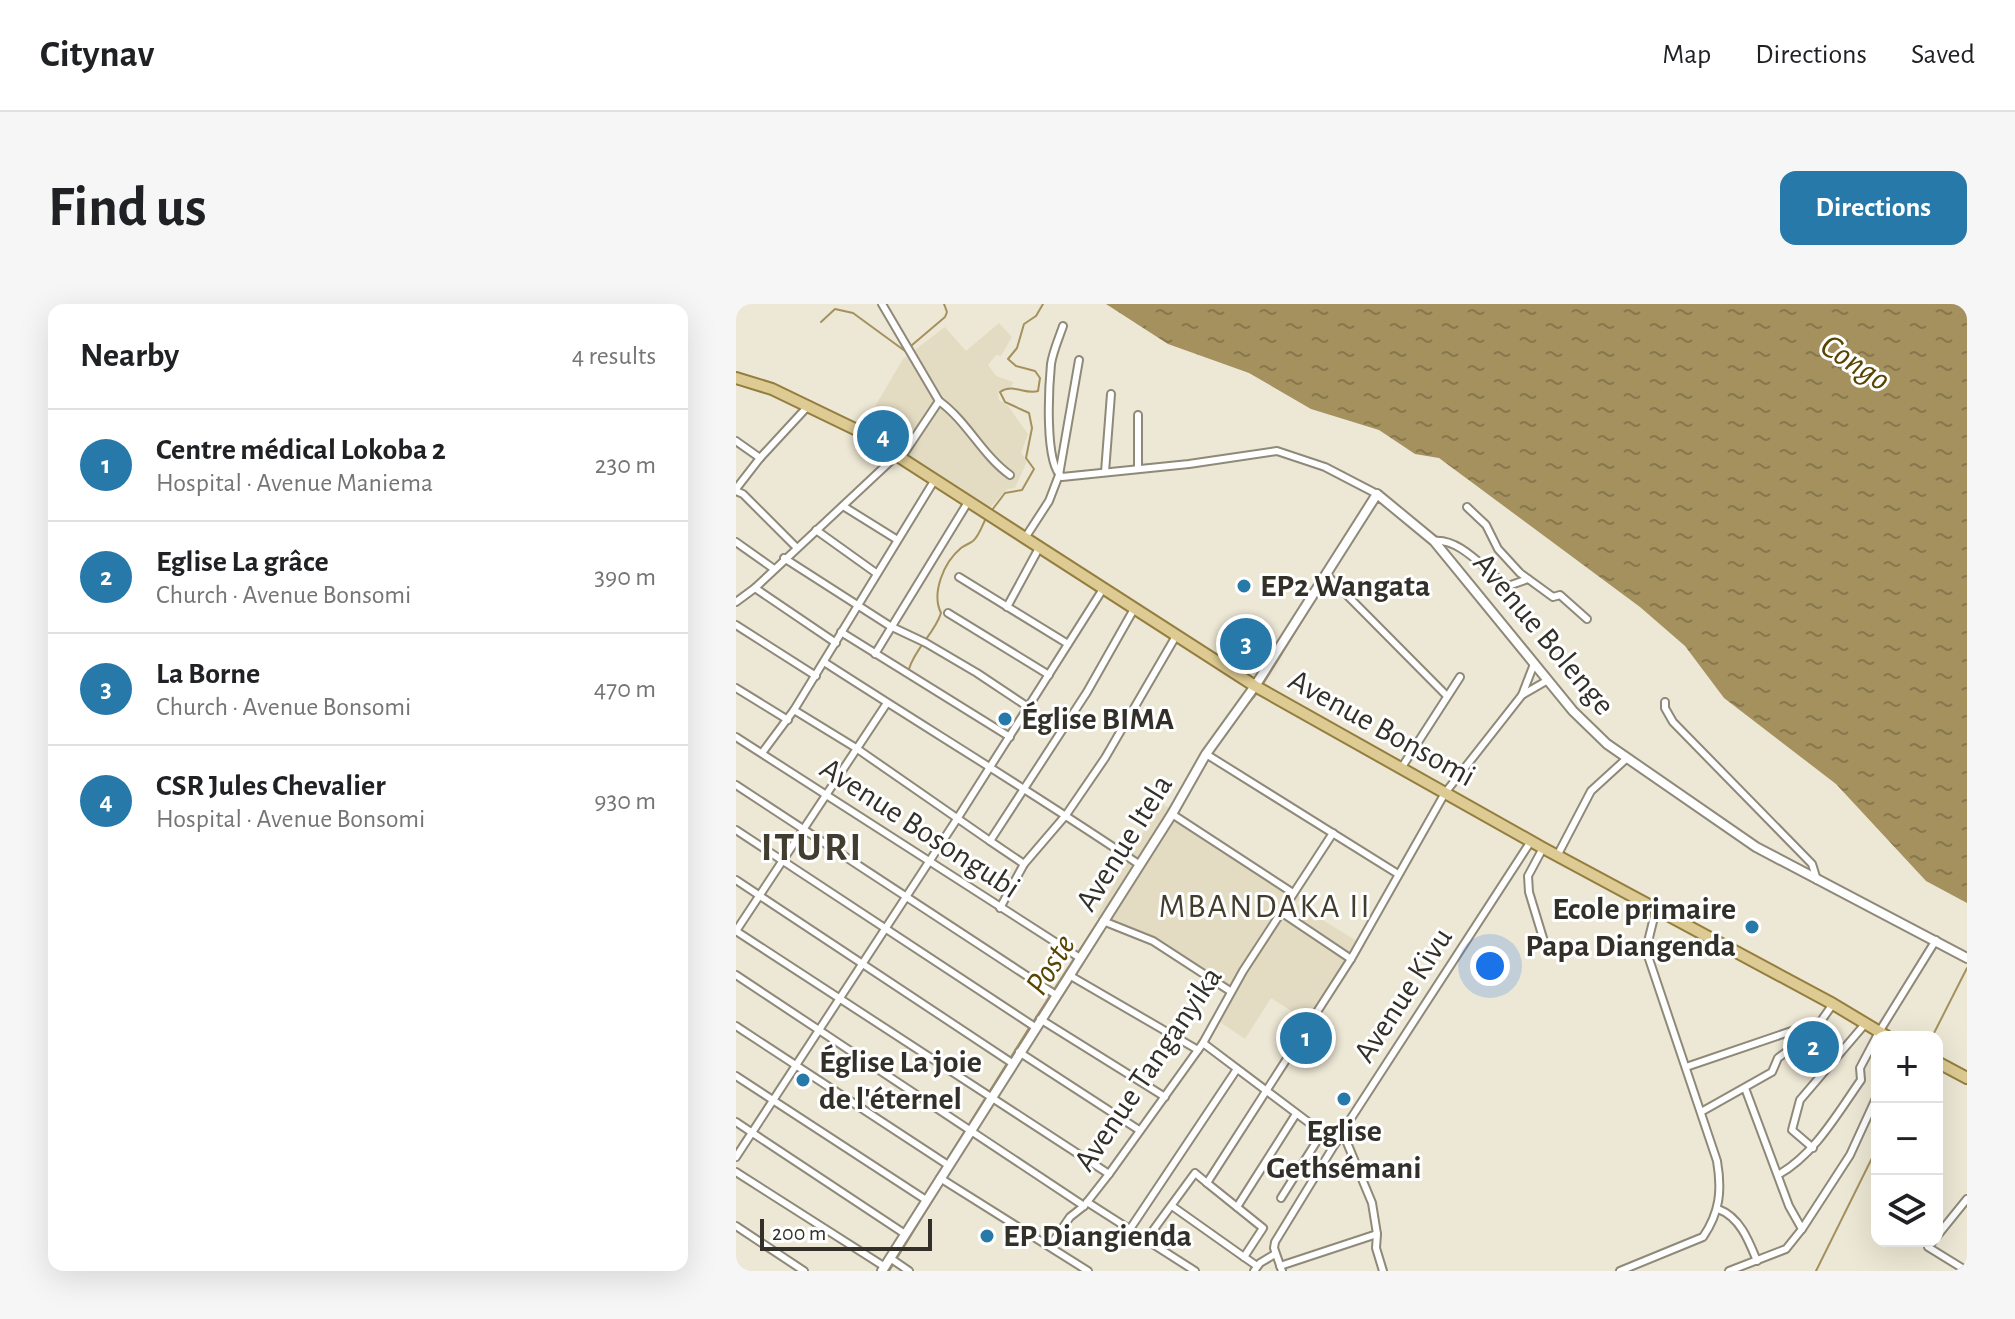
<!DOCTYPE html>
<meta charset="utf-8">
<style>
body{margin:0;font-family:"Alegreya Sans",sans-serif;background:#f6f6f6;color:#202124}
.controls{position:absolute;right:24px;bottom:24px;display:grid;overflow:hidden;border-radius:16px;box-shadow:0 8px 32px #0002}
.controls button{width:72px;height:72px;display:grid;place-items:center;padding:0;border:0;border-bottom:2px solid #e0e0e0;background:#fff;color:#202124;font:40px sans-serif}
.scale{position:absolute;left:24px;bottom:20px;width:172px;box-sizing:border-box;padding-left:8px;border:4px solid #323029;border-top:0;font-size:22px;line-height:28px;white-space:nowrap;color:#323029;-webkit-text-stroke:6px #fff;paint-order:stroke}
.you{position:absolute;left:754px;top:662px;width:28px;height:28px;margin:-20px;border:6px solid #fff;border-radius:50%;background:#1a73e8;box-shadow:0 0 0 12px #1a73e833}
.badge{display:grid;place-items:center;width:52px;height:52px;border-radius:50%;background:#2779aa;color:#fff;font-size:26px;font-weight:700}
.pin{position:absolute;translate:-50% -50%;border:4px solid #fff;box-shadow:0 2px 8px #0006}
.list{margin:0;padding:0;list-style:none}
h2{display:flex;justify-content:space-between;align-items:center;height:104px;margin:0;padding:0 32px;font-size:34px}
h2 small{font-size:26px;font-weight:400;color:#757577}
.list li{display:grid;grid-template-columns:52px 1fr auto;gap:24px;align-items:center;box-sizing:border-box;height:112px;padding:0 32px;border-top:2px solid #e0e0e0}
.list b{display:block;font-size:30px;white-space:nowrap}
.list p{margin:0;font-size:26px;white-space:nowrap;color:#757577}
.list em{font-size:26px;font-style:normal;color:#757577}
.icon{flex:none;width:44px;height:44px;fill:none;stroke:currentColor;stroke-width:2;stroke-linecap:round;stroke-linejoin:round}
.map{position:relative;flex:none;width:1231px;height:967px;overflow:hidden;border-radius:16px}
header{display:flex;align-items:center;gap:48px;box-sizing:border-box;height:112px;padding:0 40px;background:#fff;border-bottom:2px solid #e0e0e0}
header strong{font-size:38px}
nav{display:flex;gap:44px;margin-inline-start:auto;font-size:28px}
.intro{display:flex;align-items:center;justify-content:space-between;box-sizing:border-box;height:192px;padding:0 48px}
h1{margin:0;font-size:56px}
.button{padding:20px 36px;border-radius:16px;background:#2779aa;color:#fff;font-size:28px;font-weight:700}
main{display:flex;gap:48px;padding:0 48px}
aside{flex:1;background:#fff;border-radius:16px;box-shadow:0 8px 32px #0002}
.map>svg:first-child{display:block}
.built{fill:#e3dbc2}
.water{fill:url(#water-ripples)}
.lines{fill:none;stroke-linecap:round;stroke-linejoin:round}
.stream{stroke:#a5915e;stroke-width:2}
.minor-casing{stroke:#8f8979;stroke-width:10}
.tertiary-casing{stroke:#8f8979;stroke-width:12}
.primary-casing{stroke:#947e3f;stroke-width:14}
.minor{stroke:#fff;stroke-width:6}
.tertiary{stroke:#fff;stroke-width:8}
.primary{stroke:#decb93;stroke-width:10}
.poi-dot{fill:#2779aa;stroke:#fff;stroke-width:3}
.labels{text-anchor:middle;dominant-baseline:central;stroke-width:6;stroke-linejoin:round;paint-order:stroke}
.poi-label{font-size:32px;font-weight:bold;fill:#323029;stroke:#fff;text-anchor:start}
.street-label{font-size:32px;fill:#323029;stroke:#fff}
.water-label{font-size:34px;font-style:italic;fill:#594500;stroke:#fff}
.neighbourhood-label{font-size:34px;letter-spacing:2px;fill:#423d2f;stroke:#fff}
.district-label{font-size:40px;font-weight:bold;letter-spacing:2px;fill:#423d2f;stroke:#fff}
</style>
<header>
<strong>Citynav</strong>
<nav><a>Map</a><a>Directions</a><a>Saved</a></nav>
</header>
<div class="intro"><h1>Find us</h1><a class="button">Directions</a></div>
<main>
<aside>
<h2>Nearby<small>4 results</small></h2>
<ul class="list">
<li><span class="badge">1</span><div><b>Centre médical Lokoba 2</b><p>Hospital · Avenue Maniema</p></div><em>230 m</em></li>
<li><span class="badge">2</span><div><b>Eglise La grâce</b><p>Church · Avenue Bonsomi</p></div><em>390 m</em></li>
<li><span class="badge">3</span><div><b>La Borne</b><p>Church · Avenue Bonsomi</p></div><em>470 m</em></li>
<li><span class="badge">4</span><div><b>CSR Jules Chevalier</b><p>Hospital · Avenue Bonsomi</p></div><em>930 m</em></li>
</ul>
</aside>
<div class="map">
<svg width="1231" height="967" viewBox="0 0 1231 967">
<defs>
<pattern id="water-ripples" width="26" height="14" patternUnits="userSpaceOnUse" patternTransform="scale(2)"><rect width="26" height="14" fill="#a5915e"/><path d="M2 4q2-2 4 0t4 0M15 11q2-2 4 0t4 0" fill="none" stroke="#87774e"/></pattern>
</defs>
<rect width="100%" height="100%" fill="#ede7d5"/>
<g class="built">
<path d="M263,19L276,33L265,52L260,51L252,61L260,72L277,78L276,82L262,89L263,96L272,102L292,130L285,149L291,157L279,184L271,185L252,206L125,126L167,55L209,23L230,47Z"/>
<path d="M424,498L565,593L561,600L629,642L576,720L535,694L509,735L478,714L491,687L416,638L360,613Z"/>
</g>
<path class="water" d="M370,0H1231V599L1190,577L1100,480L988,394L949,342L904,303L703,154L679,150L643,126L575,105L513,69L432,40Z"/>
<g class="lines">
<g class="stream">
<path d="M85,18L99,5L117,9L169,47L209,13L211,8L208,0"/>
<path d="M256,206L269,189L286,186L298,165L290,154L296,124L293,109L269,98L264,88C277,79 289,91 302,87L304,74L299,67L280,62L272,55L281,44L288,20L300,12L307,0"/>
<path d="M618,234L641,198"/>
<path d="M439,325L454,334"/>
<path d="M173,365C179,344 199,329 205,309C195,289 208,258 225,244C229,241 233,240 237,237C243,232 246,222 250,214"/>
<path d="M527,380L593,273"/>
<path d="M537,387L682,468"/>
<path d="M505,408L522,388"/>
<path d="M420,527L452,474"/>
<path d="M339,672L376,612"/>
<path d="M1080,697L1103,709"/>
<path d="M313,712L336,677"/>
<path d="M297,718L376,596"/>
<path d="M1196,733L1231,664"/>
<path d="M189,891L293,724"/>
<path d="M176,912L185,897"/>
<path d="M146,959L158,941"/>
<path d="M153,967L207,879"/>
<path d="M1080,967L1141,844"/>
</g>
<g class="minor-casing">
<g id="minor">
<path d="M146,0L203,97C231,117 246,151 274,171"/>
<path d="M327,22C323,34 317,47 315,60C313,81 308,160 326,173L453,160L541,147L589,163L641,190"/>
<path d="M0,137L24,154"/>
<path d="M165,154L203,97"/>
<path d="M402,164V111"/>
<path d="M369,168L375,90"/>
<path d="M0,185L24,154L73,101"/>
<path d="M0,187L7,190L60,243"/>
<path d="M107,202L160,235"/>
<path d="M731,203L750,221L762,245L784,269L817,293L824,291L851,315"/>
<path d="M80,226L140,269"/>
<path d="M289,234L313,197L323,171L343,56"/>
<path d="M698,237C725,234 749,267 772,282L792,275"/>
<path d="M0,238L38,265"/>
<path d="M48,254L154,322L190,339L241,369L292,403"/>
<path d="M590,270L711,392"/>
<path d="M223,273L332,340"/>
<path d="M19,284L100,339"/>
<path d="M0,298L19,284L160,152"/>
<path d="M271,303L303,244"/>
<path d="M212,309L313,371"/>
<path d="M0,321L80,372"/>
<path d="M105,328L274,433"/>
<path d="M139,350L232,198"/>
<path d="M88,358C193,426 301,491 404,561"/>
<path d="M0,384L52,416"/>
<path d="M786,391L812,376"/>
<path d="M929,398V404L937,418L1076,560L1081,576"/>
<path d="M58,406L120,444L254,537"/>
<path d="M0,433L344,654"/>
<path d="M26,449L58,406L198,177"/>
<path d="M470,450L662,570"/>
<path d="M666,463L724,373"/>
<path d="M0,481L320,691"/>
<path d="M436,510L557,589"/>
<path d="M0,526L299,723"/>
<path d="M821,552L855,487L890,455"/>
<path d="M288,560L254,537L351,388L398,305"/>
<path d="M0,576L276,759"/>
<path d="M264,604L288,560L330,511L369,454L440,332"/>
<path d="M545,608L615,655"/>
<path d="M367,617L417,637L494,687"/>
<path d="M0,627L373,870"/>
<path d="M0,627L151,399"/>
<path d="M807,634L793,588L792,572L807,544"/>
<path d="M0,671L348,902"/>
<path d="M333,671L462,746"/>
<path d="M304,715L429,793"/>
<path d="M0,722L212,861"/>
<path d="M467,739L600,839"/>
<path d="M283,748L403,826"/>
<path d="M950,763L1085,717L1097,700"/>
<path d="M0,772L190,896"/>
<path d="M965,808L1036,768L1042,754L1057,743L1058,728"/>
<path d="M0,818L169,930"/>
<path d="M607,829L636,899L641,930L640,944L647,967"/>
<path d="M1077,844L1056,826L1064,796L1129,720"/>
<path d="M0,853L221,515L367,285"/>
<path d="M0,868L149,963"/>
<path d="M1042,871C1079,850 1101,810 1125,776L1124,764L1143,728L1200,636"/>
<path d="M204,874L352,967"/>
<path d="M545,894L586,829"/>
<path d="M351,898L459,967"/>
<path d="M436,902L508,953"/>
<path d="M501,903L560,810"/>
<path d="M982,905C1004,913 1013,937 1021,957"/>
<path d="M0,922L68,967"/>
<path d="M394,925L501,765"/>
<path d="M1066,925L1114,851L1141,792"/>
<path d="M1201,932L1231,895"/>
<path d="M410,936L459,869L471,879"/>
<path d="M1197,937L1192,943L1231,967"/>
<path d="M314,942L334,913L348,902L373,870L467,739L507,667L597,529"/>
<path d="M154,954L173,967"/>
<path d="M521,962L508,953L527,924L471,879L615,655L709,489L786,391L798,360"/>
<path d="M544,962L641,930"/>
<path d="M518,967L524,959L539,950"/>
<path d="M546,967L538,944L539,938L610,822L795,537"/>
<path d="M884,967L967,933C984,908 986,886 981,857L910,646L920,605"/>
<path d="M993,967L1050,945L1066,925L1053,902L1009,784"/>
</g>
</g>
<g class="tertiary-casing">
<path id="tertiary" d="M146,967L436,510L470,450L519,382L641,190L698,237L837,407L871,440L1020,543L1231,654"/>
</g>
<g class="primary-casing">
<g id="primary">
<path d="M0,74L36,85L123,127L519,382L807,544L1097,700L1152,733"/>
<path d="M1201,758L1231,774"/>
</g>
</g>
<use href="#minor" class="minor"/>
<use href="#tertiary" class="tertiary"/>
<use href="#primary" class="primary"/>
</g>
<g class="poi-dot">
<circle cx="508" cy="282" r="8"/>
<circle cx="269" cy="415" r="8"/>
<circle cx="1016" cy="623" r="8"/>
<circle cx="67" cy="776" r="8"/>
<circle cx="608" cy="795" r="8"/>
<circle cx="251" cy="932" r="8"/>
</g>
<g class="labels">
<g class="poi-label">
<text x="524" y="282">EP2 Wangata</text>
<text x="285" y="415">Église BIMA</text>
<text x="1000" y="605" text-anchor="end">Ecole primaire<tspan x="1000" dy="37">Papa Diangenda</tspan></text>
<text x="83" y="758">Église La joie<tspan x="83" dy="37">de l'éternel</tspan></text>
<text x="608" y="827" text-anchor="middle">Eglise<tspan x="608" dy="37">Gethsémani</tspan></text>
<text x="267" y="932">EP Diangienda</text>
</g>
<g class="street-label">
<text transform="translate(808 330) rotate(50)">Avenue Bolenge</text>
<text transform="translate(646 424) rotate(29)">Avenue Bonsomi</text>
<text transform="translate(184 524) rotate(33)">Avenue Bosongubi</text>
<text transform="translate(388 539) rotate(-58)">Avenue Itela</text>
<text transform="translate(667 691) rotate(-57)">Avenue Kivu</text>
<text transform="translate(412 765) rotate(-56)">Avenue Tanganyika</text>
</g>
<g class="water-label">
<text transform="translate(1119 59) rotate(33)">Congo</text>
<text transform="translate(315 661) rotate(-58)">Poste</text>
</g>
<g class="neighbourhood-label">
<text x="529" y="603">MBANDAKA II</text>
</g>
<g class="district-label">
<text x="76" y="544">ITURI</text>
</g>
</g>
</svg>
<div class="controls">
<button>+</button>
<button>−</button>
<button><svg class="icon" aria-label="layers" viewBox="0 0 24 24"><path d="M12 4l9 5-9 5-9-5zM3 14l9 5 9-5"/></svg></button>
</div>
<div class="scale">200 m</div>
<div class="you"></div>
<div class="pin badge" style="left:570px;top:734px">1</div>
<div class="pin badge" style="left:1077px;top:743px">2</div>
<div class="pin badge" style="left:510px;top:340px">3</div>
<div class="pin badge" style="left:147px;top:132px">4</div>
</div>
</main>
